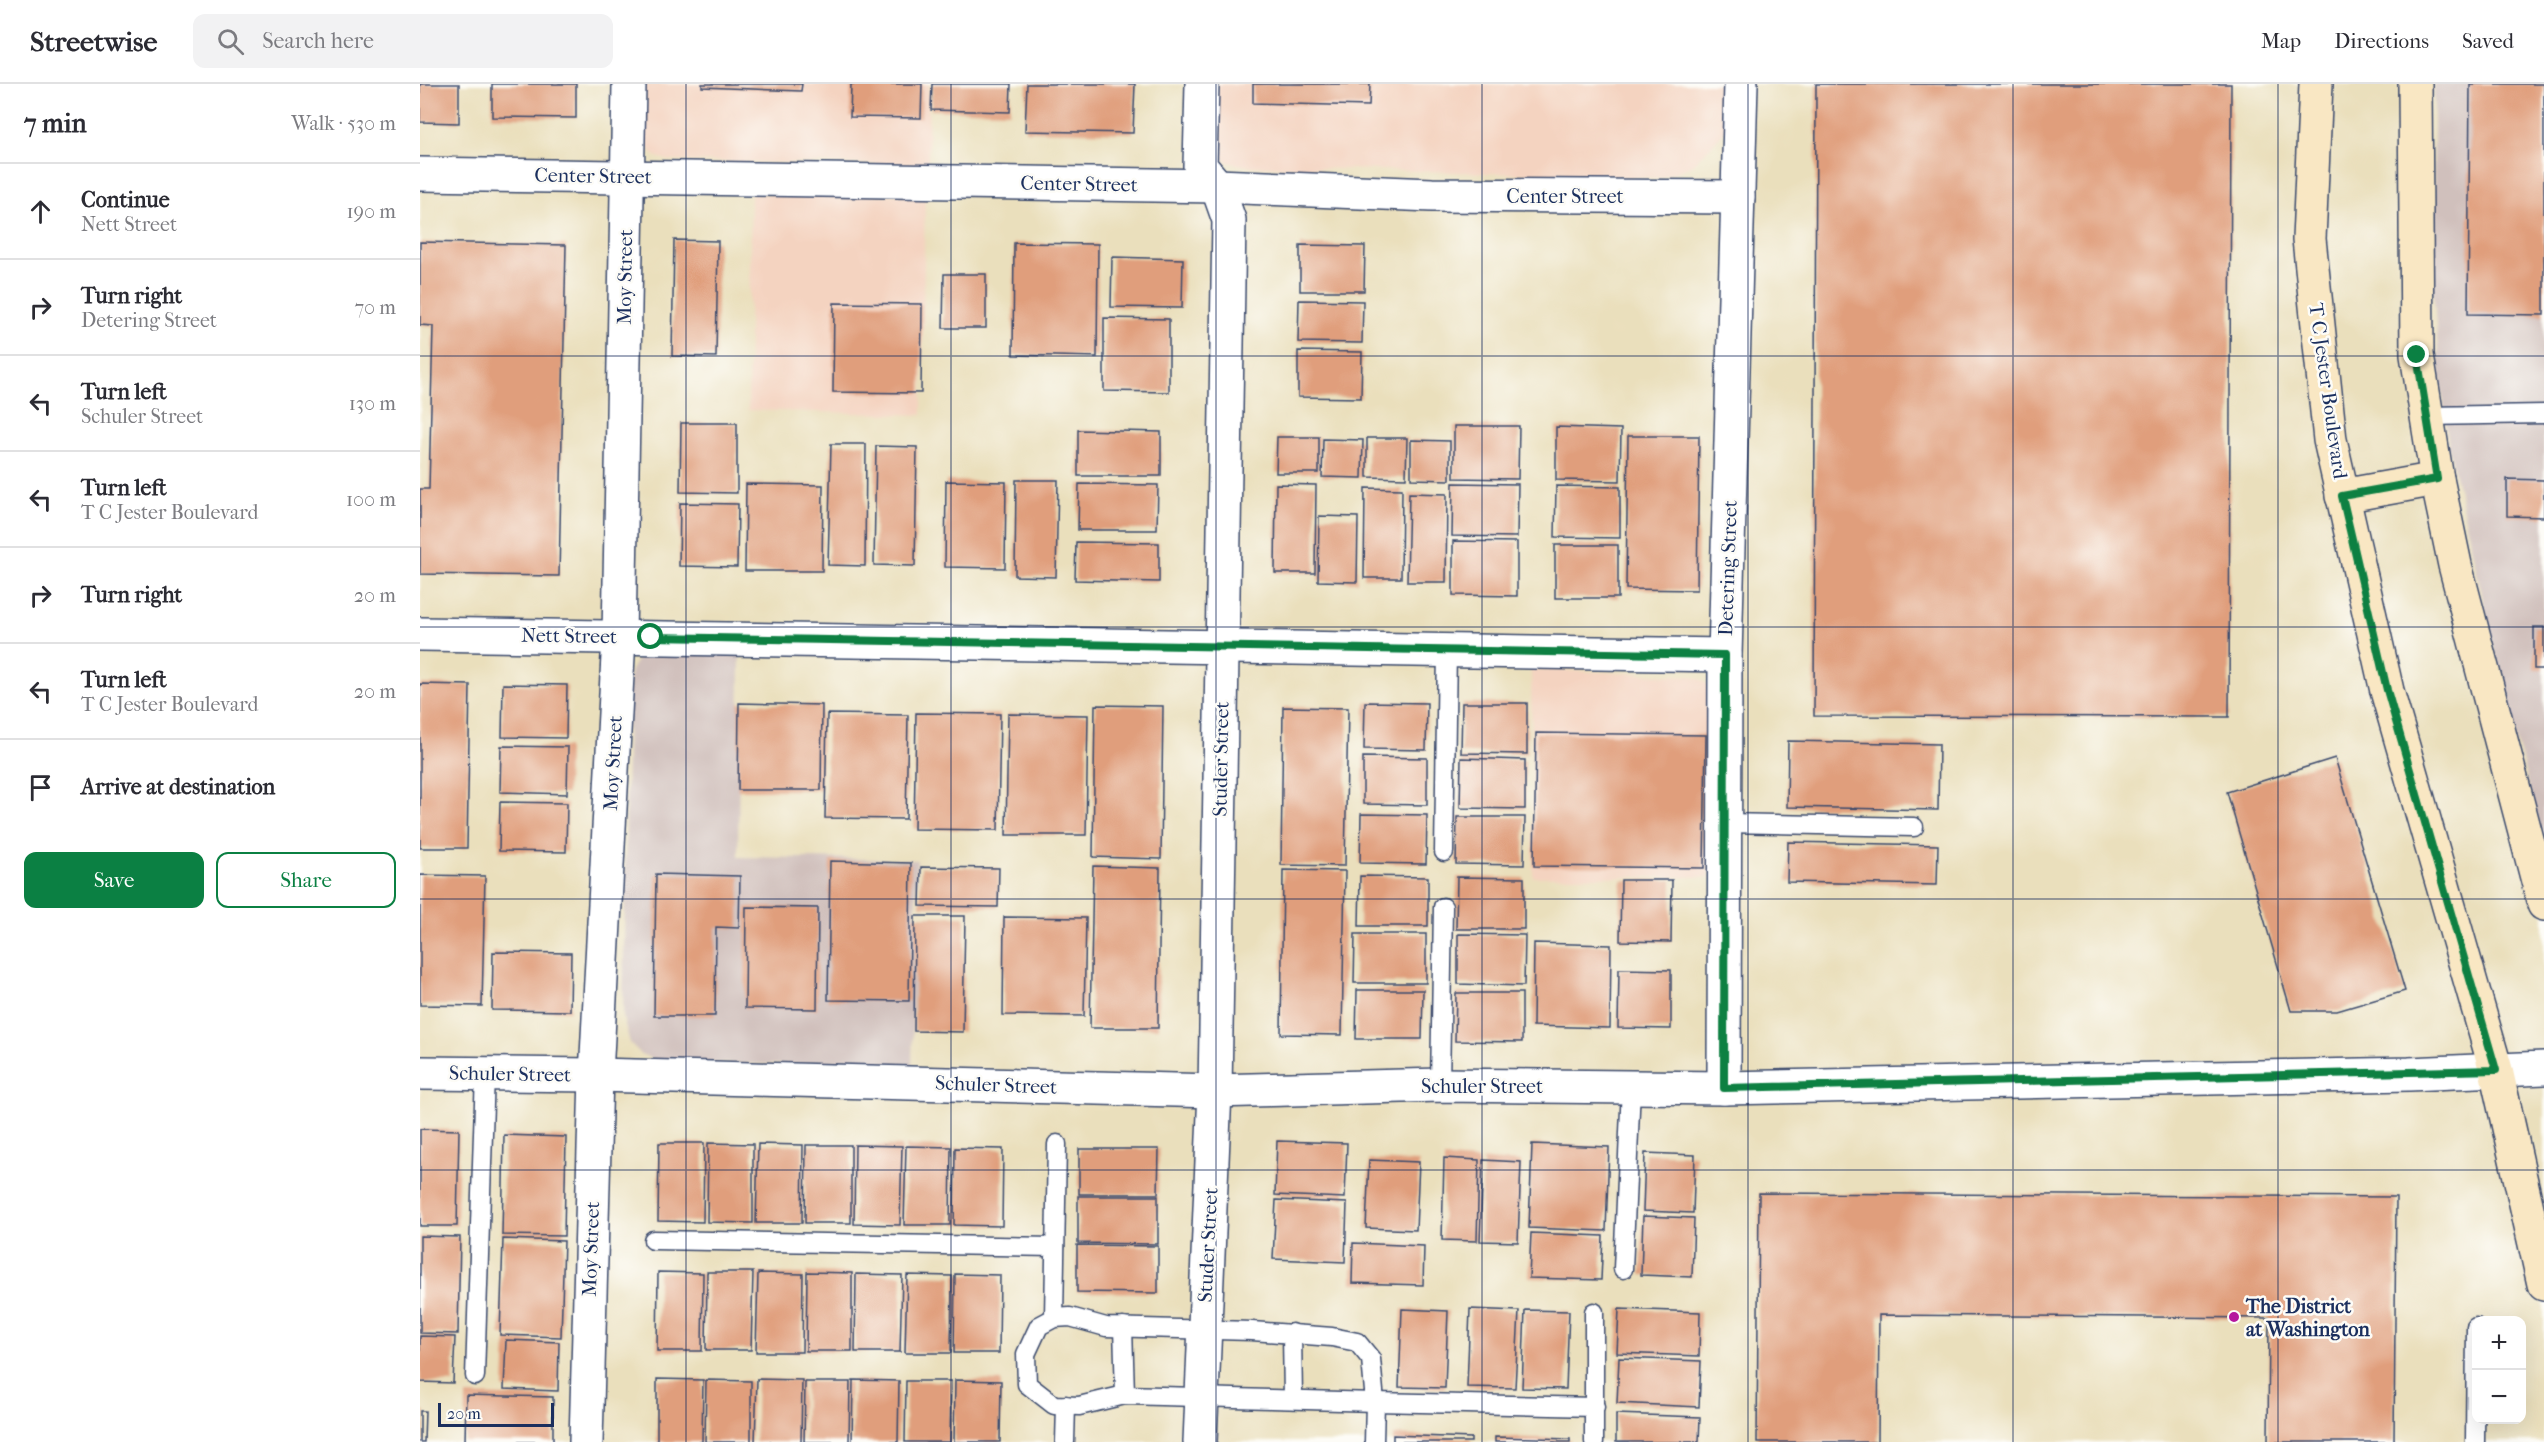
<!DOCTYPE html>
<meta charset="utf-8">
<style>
body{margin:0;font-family:"IM FELL French Canon",serif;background:#f2f2f3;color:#2b2b33}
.controls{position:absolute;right:18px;bottom:18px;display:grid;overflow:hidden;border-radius:12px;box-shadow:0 6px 24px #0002}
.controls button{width:54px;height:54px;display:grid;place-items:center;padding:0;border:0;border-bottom:2px solid #e1e1e2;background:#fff;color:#2b2b33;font:30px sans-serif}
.scale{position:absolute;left:18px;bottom:15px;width:116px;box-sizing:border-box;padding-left:6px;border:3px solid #1b2f5e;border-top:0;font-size:16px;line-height:21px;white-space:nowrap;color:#1b2f5e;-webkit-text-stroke:4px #fdfcf7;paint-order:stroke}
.stop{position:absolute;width:18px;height:18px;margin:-14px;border:4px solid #0b8043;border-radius:50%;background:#fff}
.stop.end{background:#0b8043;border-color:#fff;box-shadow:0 2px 6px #0008}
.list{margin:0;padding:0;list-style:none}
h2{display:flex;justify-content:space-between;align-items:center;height:78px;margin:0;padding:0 24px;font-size:26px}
h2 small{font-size:20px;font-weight:400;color:#7c7c81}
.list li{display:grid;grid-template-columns:39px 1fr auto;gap:18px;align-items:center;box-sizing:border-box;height:96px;padding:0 24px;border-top:2px solid #e1e1e2}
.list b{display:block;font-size:22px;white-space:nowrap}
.list p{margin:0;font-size:20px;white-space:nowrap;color:#7c7c81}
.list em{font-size:20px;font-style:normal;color:#7c7c81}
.actions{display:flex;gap:12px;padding:18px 24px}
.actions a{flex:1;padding:14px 0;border:2px solid #0b8043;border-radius:12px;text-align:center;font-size:21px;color:#0b8043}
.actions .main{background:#0b8043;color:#fff}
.icon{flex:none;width:33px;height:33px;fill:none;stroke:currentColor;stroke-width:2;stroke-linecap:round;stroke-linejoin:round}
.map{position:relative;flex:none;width:2124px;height:1358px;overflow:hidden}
header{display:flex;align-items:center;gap:36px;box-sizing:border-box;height:84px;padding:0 30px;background:#fff;border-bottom:2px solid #e1e1e2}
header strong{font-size:28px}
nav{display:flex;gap:33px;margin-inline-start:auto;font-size:21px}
.search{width:420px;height:54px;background:#f2f2f3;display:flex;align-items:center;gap:15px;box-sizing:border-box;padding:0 21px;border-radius:12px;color:#7c7c81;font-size:22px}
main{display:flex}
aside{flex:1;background:#fff}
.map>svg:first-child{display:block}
.built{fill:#f4d3c0}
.industrial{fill:#d0c0bc}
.building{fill:#e09e7b}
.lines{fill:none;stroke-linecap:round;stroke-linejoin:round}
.service-casing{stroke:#3a496c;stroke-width:21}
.minor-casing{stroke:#3a496c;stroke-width:36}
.secondary-casing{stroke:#3a496c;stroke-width:36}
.service{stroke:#fff;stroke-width:18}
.minor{stroke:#fff;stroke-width:33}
.secondary{stroke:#f9e7c3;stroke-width:33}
.route{stroke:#0b8043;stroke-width:8}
.grid{fill:none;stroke:#1b2f5e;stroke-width:1.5;stroke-opacity:0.55}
.poi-dot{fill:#b5179e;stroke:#fdfcf7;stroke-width:2}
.labels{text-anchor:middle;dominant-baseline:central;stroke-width:5;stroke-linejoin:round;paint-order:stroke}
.street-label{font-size:20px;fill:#1b2f5e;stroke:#fdfcf7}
.poi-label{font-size:20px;font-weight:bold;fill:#1b2f5e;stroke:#fdfcf7;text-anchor:start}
</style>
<header>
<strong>Streetwise</strong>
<div class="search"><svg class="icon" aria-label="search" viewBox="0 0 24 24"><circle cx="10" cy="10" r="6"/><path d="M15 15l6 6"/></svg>Search here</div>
<nav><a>Map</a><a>Directions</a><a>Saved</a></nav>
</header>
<main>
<aside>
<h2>7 min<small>Walk · 530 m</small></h2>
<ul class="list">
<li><svg class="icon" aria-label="ahead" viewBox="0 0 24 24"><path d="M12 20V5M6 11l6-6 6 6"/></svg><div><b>Continue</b><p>Nett Street</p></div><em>190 m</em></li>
<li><svg class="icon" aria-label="right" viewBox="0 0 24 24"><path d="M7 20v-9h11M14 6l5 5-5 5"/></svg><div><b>Turn right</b><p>Detering Street</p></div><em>70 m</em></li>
<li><svg class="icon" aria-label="left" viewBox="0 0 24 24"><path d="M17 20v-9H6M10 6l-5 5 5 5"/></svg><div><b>Turn left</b><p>Schuler Street</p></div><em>130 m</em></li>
<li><svg class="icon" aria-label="left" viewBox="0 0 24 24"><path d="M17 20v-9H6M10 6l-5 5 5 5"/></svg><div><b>Turn left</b><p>T C Jester Boulevard</p></div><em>100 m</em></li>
<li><svg class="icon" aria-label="right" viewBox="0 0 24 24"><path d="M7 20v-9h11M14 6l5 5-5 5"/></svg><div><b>Turn right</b></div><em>20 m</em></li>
<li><svg class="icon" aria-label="left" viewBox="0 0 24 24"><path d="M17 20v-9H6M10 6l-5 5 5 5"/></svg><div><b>Turn left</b><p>T C Jester Boulevard</p></div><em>20 m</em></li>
<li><svg class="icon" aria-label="arrive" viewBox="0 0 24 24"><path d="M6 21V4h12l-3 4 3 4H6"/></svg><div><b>Arrive at destination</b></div></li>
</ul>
<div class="actions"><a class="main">Save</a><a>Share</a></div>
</aside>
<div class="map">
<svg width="2124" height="1358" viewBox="0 0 2124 1358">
<rect width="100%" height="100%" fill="#fdfcf7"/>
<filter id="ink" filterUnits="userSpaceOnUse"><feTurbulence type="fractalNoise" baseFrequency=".0167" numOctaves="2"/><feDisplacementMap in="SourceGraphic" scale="12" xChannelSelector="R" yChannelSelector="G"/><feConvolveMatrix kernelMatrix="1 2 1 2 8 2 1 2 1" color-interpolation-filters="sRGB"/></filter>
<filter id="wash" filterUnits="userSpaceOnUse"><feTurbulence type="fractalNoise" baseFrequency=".008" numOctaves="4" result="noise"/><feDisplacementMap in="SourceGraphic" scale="24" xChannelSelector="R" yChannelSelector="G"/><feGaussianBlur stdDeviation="1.35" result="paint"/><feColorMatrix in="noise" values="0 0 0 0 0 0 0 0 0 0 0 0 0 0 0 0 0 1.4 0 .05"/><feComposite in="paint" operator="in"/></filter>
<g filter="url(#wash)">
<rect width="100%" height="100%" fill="#eadfbc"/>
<g class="built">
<path d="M224,0H509L508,81L251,77L236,73L226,62L222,44Z"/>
<path d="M797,0H1311L1306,46L1270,83L1239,94L826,82L807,78L795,63Z"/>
<path d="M331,110L505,111L502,331L328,326Z"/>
<path d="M1111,585L1270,592L1282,596L1288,601L1290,611L1289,793H1113Z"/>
</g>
<g class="industrial">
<path d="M2014,0H2124V759L2086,617L2029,364L2020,293L2013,202Z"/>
<path d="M230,564L320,566L318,773L497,776L492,983L240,978L221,970L210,959L203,933L208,600L211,586L219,573Z"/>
</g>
<g id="blocks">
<g class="building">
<path d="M0,0H39V39L0,38Z"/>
<path d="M72,0H156V34L72,33Z"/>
<path d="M282,0H382L381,7L282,3Z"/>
<path d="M431,0H502L501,34L430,33Z"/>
<path d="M512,0H591L590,28L511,26Z"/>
<path d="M607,0H715L713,49L605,47Z"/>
<path d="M833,0H950L949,22L833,19Z"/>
<path d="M1396,0H1811L1809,633L1394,632Z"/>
<path d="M2050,0H2124V231L2048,230Z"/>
<path d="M254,156L298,157L296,273L252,272Z"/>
<path d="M0,158L146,161L139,492L0,490V405H9L13,242L0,241Z"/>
<path d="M594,159L678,160L677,273L593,271Z"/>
<path d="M880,161L945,162L944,207H880Z"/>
<path d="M692,173L763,175L762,224L691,223Z"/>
<path d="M524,190H566V244H523Z"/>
<path d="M879,216L943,217L942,259L878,258Z"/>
<path d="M414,219L502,220L501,309L413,308Z"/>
<path d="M684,234L749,235V308L684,307Z"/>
<path d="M878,267L942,268L941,314L878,313Z"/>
<path d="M261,339H317V409L260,408Z"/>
<path d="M1034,342H1099L1098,395L1034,394Z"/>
<path d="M1136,343L1201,345L1200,397L1136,396Z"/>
<path d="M658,346L741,348V392H658Z"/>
<path d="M1208,352H1279L1277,506L1206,505Z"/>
<path d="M857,353H899V389H856Z"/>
<path d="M947,354H987L986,394L947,393Z"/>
<path d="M903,355L943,356L942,394L902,393Z"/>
<path d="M991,356L1030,357V396L991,395Z"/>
<path d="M411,360H446L445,482L408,481Z"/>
<path d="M456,362L497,363L495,482L454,481Z"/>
<path d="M2087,395L2124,396V433L2087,432Z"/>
<path d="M596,396H638L636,493L595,492Z"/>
<path d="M526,397L586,398L585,484L525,483Z"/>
<path d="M1033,399L1098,400L1097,453L1032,452Z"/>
<path d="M326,400L403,401L402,487H325Z"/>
<path d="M659,400L738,401L737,446H658Z"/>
<path d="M856,400L896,401L895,489H855Z"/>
<path d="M1136,402L1200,403V454L1135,453Z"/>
<path d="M945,404L982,405L981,494H944Z"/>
<path d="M989,409L1027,410L1026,498H987Z"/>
<path d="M260,419L318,420L317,483L259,482Z"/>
<path d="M899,432L938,433L937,498L898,497Z"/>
<path d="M1033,457L1097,458V512L1033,511Z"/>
<path d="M656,458L739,459V498L655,496Z"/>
<rect x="1135" y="461" width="63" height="53"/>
<rect x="2114" y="543" width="10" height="42"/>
<path d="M0,600L50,601L47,764H0Z"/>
<path d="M83,600L147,601L146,654L82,653Z"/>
<path d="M945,618L1007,619L1006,666L944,665Z"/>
<path d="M319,619L402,621L401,706H318Z"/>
<path d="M1042,619H1107V670L1041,669Z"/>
<path d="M675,621L743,622L741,775L673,773Z"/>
<path d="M863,623L928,624L925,782L861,781Z"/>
<path d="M496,629L580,630L578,746L494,745Z"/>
<path d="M407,630L488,631L486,735L405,734Z"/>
<path d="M588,630L668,631L666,751H586Z"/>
<path d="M1116,649L1286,651L1284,784L1114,782Z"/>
<path d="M1368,657L1519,660L1518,726L1367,723Z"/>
<path d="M81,662L148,663L147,710L80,708Z"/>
<path d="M943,673L1007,674V721L943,720Z"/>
<path d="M1041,674L1105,676V725L1040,724Z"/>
<path d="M1915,674L1985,907L1917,927H1871L1807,708Z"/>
<path d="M80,718L147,719L146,768L79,767Z"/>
<path d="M941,730L1007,731L1006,780L940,779Z"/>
<path d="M1037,733H1105L1104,781L1036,780Z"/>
<path d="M1368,758L1518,761L1517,801L1367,798Z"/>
<path d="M410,777L491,779L489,917L408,916Z"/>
<path d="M673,782L740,784L738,944H670Z"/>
<path d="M501,783L579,784L578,823L500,822Z"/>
<path d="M863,786L925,787L922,951L861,950Z"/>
<path d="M236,790L320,792L319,844L296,843L295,932H234Z"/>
<path d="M0,791L65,792L62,922L0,921Z"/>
<path d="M940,792L1008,793V842H939Z"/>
<path d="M1037,793L1104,794V845H1036Z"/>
<path d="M1201,796H1252L1251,858L1200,857Z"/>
<path d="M326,823L398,824L397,925L325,924Z"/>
<path d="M495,832H545L543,948L494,947Z"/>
<path d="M584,833L666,834L664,932L583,931Z"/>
<path d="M935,850H1006V899H934Z"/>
<path d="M1038,850L1105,851L1104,902L1038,900Z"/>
<path d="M1114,859L1191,861L1190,944L1113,942Z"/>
<path d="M73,868L151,869L150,927L72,926Z"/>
<path d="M1199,885L1251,886V945L1198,944Z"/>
<path d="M937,906H1003L1002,955H936Z"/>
<path d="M1036,909H1102V958L1035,957Z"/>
<path d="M0,1045L39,1046L37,1142H0Z"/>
<path d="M84,1051L146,1053L144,1152L82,1151Z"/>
<path d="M857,1057L927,1059L925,1114L855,1111Z"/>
<path d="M239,1059H284L283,1138L238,1137Z"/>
<path d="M288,1059L333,1060V1139L287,1138Z"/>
<path d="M338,1060L383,1061L382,1139H336Z"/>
<path d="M1112,1060L1189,1063L1186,1147L1109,1144Z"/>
<path d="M386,1061H431V1139H385Z"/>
<path d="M435,1061L482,1062L480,1141L434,1140Z"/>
<path d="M486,1062L531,1063L530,1141H484Z"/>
<path d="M535,1064L583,1065L582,1142L534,1141Z"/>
<path d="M659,1065H739L738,1110H659Z"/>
<path d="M1225,1069L1275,1071L1273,1129L1223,1127Z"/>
<path d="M1024,1074L1059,1076L1057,1157L1022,1156Z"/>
<path d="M949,1076L999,1078L996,1146L946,1144Z"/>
<path d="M1063,1076L1101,1078L1098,1158L1060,1157Z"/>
<path d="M1339,1109L1976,1113L1974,1358H1848L1849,1234L1459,1231L1458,1358H1337Z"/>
<path d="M658,1112H738V1160L658,1159Z"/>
<path d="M856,1116L927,1119L925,1178L853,1175Z"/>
<path d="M1223,1132L1274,1134L1272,1193L1221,1191Z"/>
<path d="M1111,1149L1183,1152L1181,1196L1109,1194Z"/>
<path d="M0,1152L40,1153L38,1250L0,1249Z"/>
<path d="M83,1155L144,1157L141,1253L80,1251Z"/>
<path d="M933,1159L1004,1162L1003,1201L932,1199Z"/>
<path d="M657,1161L738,1162V1209L657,1208Z"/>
<path d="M238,1188L283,1189L282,1267H237Z"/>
<path d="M287,1188H333L331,1266H286Z"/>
<path d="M387,1188L432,1189V1267H386Z"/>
<path d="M338,1189L383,1190L382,1268H336Z"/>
<path d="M436,1190L482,1191L480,1268H435Z"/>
<path d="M535,1190L580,1191L579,1269H534Z"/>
<path d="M487,1191L532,1192L531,1269H485Z"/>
<path d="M982,1225L1028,1227L1025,1304L979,1303Z"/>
<path d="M1050,1225L1099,1227L1095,1304L1047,1303Z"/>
<path d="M1199,1225L1280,1228L1279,1272L1197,1269Z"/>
<path d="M1105,1226L1149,1227L1146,1305L1102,1304Z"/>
<path d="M0,1252L35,1253L33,1299L0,1298Z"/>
<path d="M86,1256L139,1258L138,1307L84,1305Z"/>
<path d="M1199,1274L1281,1277L1279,1323L1197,1319Z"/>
<path d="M237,1295L283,1296L282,1358H237Z"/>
<path d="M337,1295L382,1296L381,1358H335Z"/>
<path d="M286,1296L331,1297V1358H285Z"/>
<path d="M433,1296L479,1297L478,1358H432Z"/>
<path d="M535,1296L581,1297L580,1358H534Z"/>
<path d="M486,1297H531L530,1358H485Z"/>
<path d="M385,1298H430L429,1358H384Z"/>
<path d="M46,1311L133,1313V1358H45Z"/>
<path d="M0,1327H5L4,1358H0Z"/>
<path d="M1196,1330L1280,1333L1279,1358H1196Z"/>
<path d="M973,1351L1051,1354V1358H973Z"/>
<path d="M1075,1353L1150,1355V1358H1075Z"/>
</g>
</g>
</g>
<g filter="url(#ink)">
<use href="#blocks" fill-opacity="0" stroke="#3a496c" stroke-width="1.5"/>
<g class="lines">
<g class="service-casing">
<g id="service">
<path d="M2007,332L2124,330"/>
<path d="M1305,739L1494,743"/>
<path d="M1024,768L1027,566"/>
<path d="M1020,1001L1023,823"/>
<path d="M233,1156L635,1163"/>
<path d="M1203,1185L1211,1003"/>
<path d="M650,1233L686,1243L832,1247L912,1253L937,1258L951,1275L955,1318L705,1311L659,1322L634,1321L607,1300L606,1270L619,1242L634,1234Z"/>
<path d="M634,1234L637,1060"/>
<path d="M703,1243L705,1311"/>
<path d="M872,1249L873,1315"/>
<path d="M55,1292L65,989"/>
<path d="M645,1358L646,1321"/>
<path d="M954,1358L955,1318L1175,1323"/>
<path d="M1174,1358V1228"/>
<path d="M2055,1358L2056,1243"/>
</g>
</g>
<g class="minor-casing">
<g id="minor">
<path d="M0,90L797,102L1012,111L1318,113"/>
<path d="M0,550L1305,571"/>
<path d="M0,989L176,991L795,1007L1020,1001L1304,1004L1989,990L2124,984"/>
<path d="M1304,1004L1305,571L1321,0"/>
<path d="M166,1358L176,991L199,553L209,0"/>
<path d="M780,1358L795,1007L809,136L797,102L780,82L782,0"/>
</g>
</g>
<g class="secondary-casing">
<g id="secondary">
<path d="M1896,0L1889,155L1910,356L1967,607L2076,986L2124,1200"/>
<path d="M1995,0L1997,271L2017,395L2035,481L2124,820"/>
<path d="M1922,412L2017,395"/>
</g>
</g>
<use href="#service" class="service"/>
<use href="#minor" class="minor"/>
<use href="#secondary" class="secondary"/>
</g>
</g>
<g class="lines" filter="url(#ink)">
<path class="route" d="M231,553L1305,571L1304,1004L2076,986L1967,606L1922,412L2017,395L1997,271"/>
</g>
<path class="grid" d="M266,0V1358M531,0V1358M796,0V1358M1062,0V1358M1328,0V1358M1593,0V1358M1858,0V1358M0,272H2124M0,543H2124M0,815H2124M0,1086H2124"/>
<circle class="poi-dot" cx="1814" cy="1233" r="6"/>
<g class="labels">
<g class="street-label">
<text transform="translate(173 92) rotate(1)">Center Street</text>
<text transform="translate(659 100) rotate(1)">Center Street</text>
<text x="1145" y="112">Center Street</text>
<text transform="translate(205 193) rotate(-89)">Moy Street</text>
<text transform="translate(1908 307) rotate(82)">T C Jester Boulevard</text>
<text transform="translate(1308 484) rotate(-88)">Detering Street</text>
<text transform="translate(149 552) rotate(1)">Nett Street</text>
<text transform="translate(801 675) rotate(-89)">Studer Street</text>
<text transform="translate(193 679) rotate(-87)">Moy Street</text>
<text transform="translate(90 990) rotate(1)">Schuler Street</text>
<text transform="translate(576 1001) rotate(2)">Schuler Street</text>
<text x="1062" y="1002">Schuler Street</text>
<text transform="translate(788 1161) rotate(-87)">Studer Street</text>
<text transform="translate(171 1165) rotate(-88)">Moy Street</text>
</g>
<g class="poi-label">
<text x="1826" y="1222">The District<tspan x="1826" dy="23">at Washington</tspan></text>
</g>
</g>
</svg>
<div class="controls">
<button>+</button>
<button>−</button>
</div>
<div class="scale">20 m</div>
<div class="stop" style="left:231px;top:553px"></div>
<div class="stop end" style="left:1997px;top:271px"></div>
</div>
</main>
